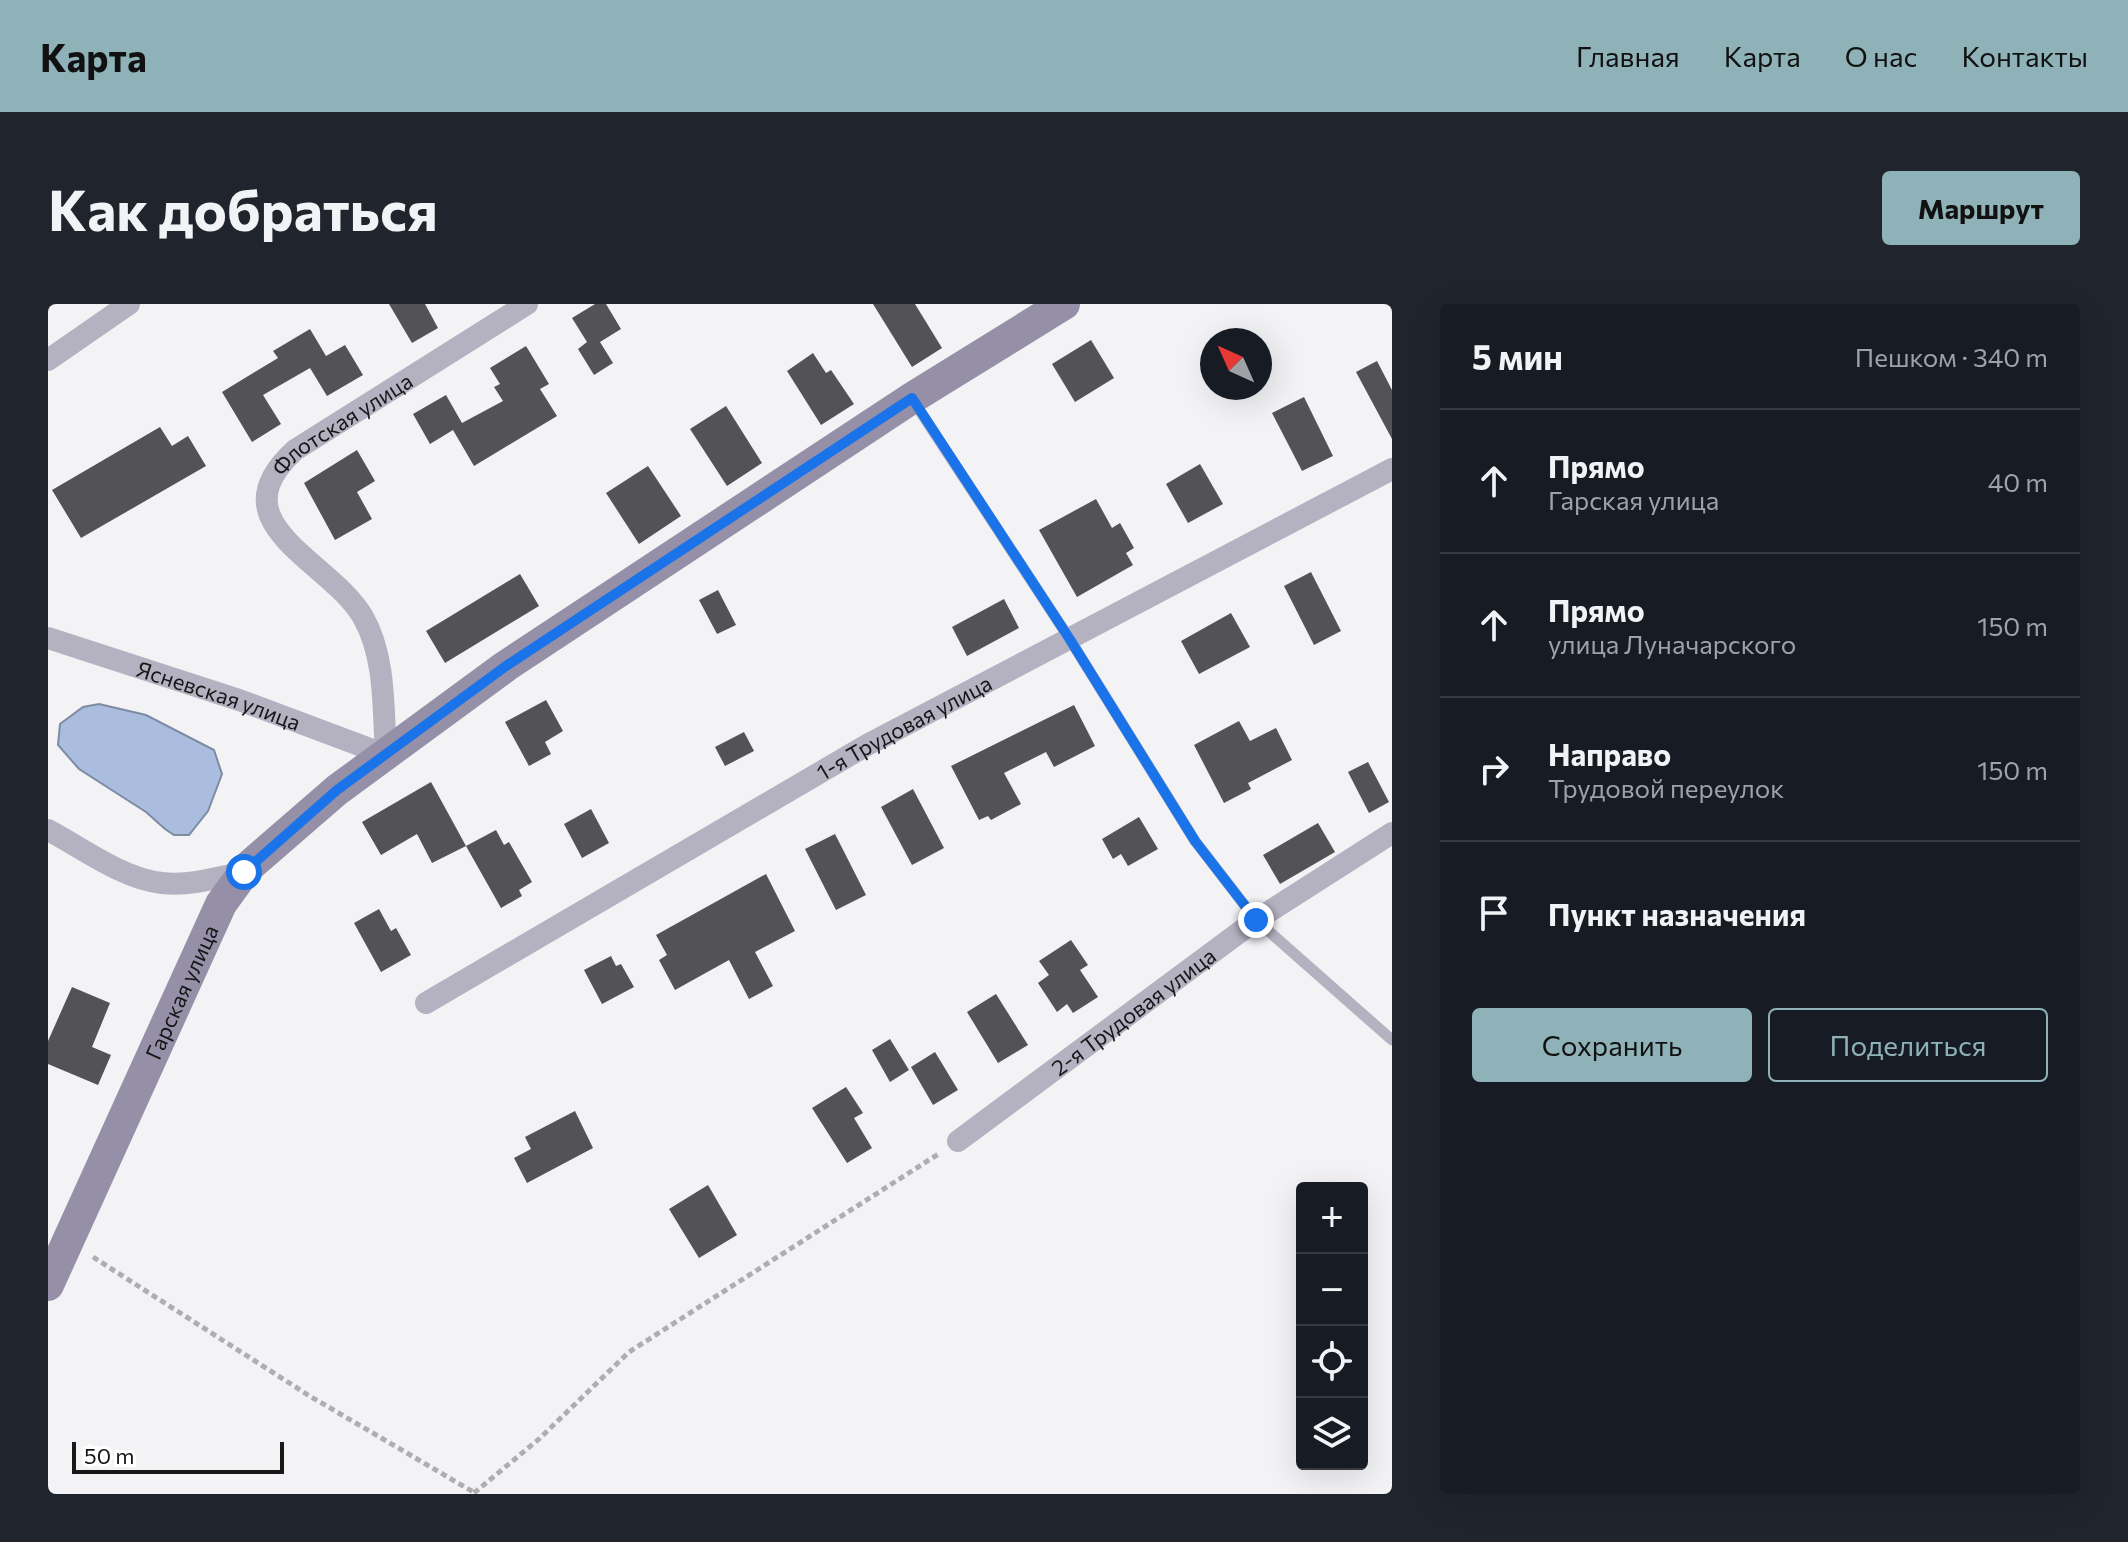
<!DOCTYPE html>
<html lang="ru">
<meta charset="utf-8">
<style>
body{margin:0;font-family:Commissioner,sans-serif;background:#20242c;color:#f1f3f6}
.controls{position:absolute;right:24px;bottom:24px;display:grid;overflow:hidden;border-radius:8px;box-shadow:0 8px 32px #0002}
.controls button{width:72px;height:72px;display:grid;place-items:center;padding:0;border:0;border-bottom:2px solid #363941;background:#171b24;color:#f1f3f6;font:40px sans-serif}
.compass{position:absolute;left:1152px;top:24px;width:72px;height:72px;border-radius:50%;background:#171b24;box-shadow:0 8px 32px #0002;rotate:315deg}
.scale{position:absolute;left:24px;bottom:20px;width:212px;box-sizing:border-box;padding-left:8px;border:4px solid #171718;border-top:0;font-size:22px;line-height:28px;white-space:nowrap;color:#171718;-webkit-text-stroke:6px #fff;paint-order:stroke}
.stop{position:absolute;width:24px;height:24px;margin:-18px;border:6px solid #1a73e8;border-radius:50%;background:#fff}
.stop.end{background:#1a73e8;border-color:#fff;box-shadow:0 2px 8px #0008}
.list{margin:0;padding:0;list-style:none}
h2{display:flex;justify-content:space-between;align-items:center;height:104px;margin:0;padding:0 32px;font-size:34px}
h2 small{font-size:26px;font-weight:400;color:#9ea1a6}
.list li{display:grid;grid-template-columns:52px 1fr auto;gap:24px;align-items:center;box-sizing:border-box;height:144px;padding:0 32px;border-top:2px solid #363941}
.list b{display:block;font-size:30px;white-space:nowrap}
.list p{margin:0;font-size:26px;white-space:nowrap;color:#9ea1a6}
.list em{font-size:26px;font-style:normal;color:#9ea1a6}
.actions{display:flex;gap:16px;padding:24px 32px}
.actions a{flex:1;padding:18px 0;border:2px solid #8eb2b7;border-radius:8px;text-align:center;font-size:28px;color:#8eb2b7}
.actions .main{background:#8eb2b7;color:#111}
.icon{flex:none;width:44px;height:44px;fill:none;stroke:currentColor;stroke-width:2;stroke-linecap:round;stroke-linejoin:round}
.map{position:relative;flex:none;width:1344px;height:1190px;overflow:hidden;border-radius:8px}
header{display:flex;align-items:center;gap:48px;box-sizing:border-box;height:112px;padding:0 40px;background:#8eb2b7;color:#111}
header strong{font-size:38px}
nav{display:flex;gap:44px;margin-inline-start:auto;font-size:28px}
.intro{display:flex;align-items:center;justify-content:space-between;box-sizing:border-box;height:192px;padding:0 48px}
h1{margin:0;font-size:56px}
.button{padding:20px 36px;border-radius:8px;background:#8eb2b7;color:#111;font-size:28px;font-weight:700}
main{display:flex;gap:48px;padding:0 48px}
aside{flex:1;background:#171b24;border-radius:8px;box-shadow:0 8px 32px #0002}
.map>svg:first-child{display:block}
.water{fill:#aabdde;stroke:#7e8ba3;stroke-width:2}
.building{fill:#535356}
.lines{fill:none;stroke-linecap:round;stroke-linejoin:round}
.path{stroke:#aeaeb1;stroke-width:5;stroke-dasharray:6 4;stroke-linecap:butt}
.lane{stroke:#b4b1c1;stroke-width:11}
.street{stroke:#b4b1c1;stroke-width:22}
.secondary{stroke:#9590a8;stroke-width:32}
.route{stroke:#1a73e8;stroke-width:10}
.labels{text-anchor:middle;dominant-baseline:central;stroke-width:8;stroke-linejoin:round;paint-order:stroke}
.street-label{font-size:22px;fill:#171718;stroke:#fff}
</style>
<header>
<strong>Карта</strong>
<nav><a>Главная</a><a>Карта</a><a>О нас</a><a>Контакты</a></nav>
</header>
<div class="intro"><h1>Как добраться</h1><a class="button">Маршрут</a></div>
<main>
<div class="map">
<svg width="1344" height="1190" viewBox="0 0 1344 1190">
<rect width="100%" height="100%" fill="#f3f3f6"/>
<path class="water" d="M51,400L98,411L166,446L174,470L160,507L141,531H126L117,525L98,508L31,465L10,441L12,420L35,403Z"/>
<g class="building">
<path d="M341,0H377L390,24L364,39Z"/>
<path d="M547,0H558L573,25L552,38L565,59L546,71L530,45L539,38L524,14Z"/>
<path d="M825,0H867L894,44L864,63Z"/>
<path d="M262,25L278,52L297,41L315,71L279,92L262,64L215,91L233,120L204,138L174,88L230,54L225,47Z"/>
<path d="M1043,36L1066,74L1027,98L1004,60Z"/>
<path d="M478,42L501,80L492,85L509,112L426,162L405,126L382,140L365,110L398,91L414,119L455,97L446,83L452,80L442,64Z"/>
<path d="M765,49L778,69L783,66L806,100L773,121L739,67Z"/>
<path d="M1329,57L1344,86V135L1308,68Z"/>
<path d="M1256,93L1285,152L1254,167L1224,109Z"/>
<path d="M678,102L714,159L679,182L642,125Z"/>
<path d="M112,123L124,142L140,132L158,162L33,234L4,186Z"/>
<path d="M309,146L327,177L309,188L324,215L287,236L256,179Z"/>
<path d="M1152,160L1175,200L1140,219L1118,180Z"/>
<path d="M600,162L633,212L591,240L558,189Z"/>
<path d="M1048,195L1064,224L1072,219L1086,244L1078,249L1085,261L1029,293L991,226Z"/>
<path d="M1263,268L1293,327L1266,341L1236,282Z"/>
<path d="M472,270L491,302L397,359L378,327Z"/>
<path d="M670,286L688,321L669,330L651,296Z"/>
<path d="M956,295L971,324L919,352L904,323Z"/>
<path d="M1183,309L1202,343L1151,370L1133,337Z"/>
<path d="M498,396L515,427L497,438L503,450L481,462L457,418Z"/>
<path d="M1026,401L1047,442L1006,463L998,448L956,469L973,500L943,516L940,512L931,516L903,462Z"/>
<path d="M1191,417L1202,437L1228,424L1244,456L1200,479L1203,485L1176,499L1146,441Z"/>
<path d="M696,428L706,447L677,462L667,443Z"/>
<path d="M1320,458L1341,498L1321,509L1300,468Z"/>
<path d="M383,478L418,542L384,559L369,530L333,551L314,518Z"/>
<path d="M865,485L896,544L864,561L833,503Z"/>
<path d="M543,505L561,539L534,554L516,520Z"/>
<path d="M1091,513L1110,545L1080,562L1073,550L1065,555L1054,535Z"/>
<path d="M1270,519L1287,548L1232,580L1215,551Z"/>
<path d="M448,526L456,541L461,538L484,578L471,586L474,592L453,604L418,542Z"/>
<path d="M787,530L818,591L788,606L757,545Z"/>
<path d="M718,570L747,627L707,648L725,682L701,695L681,656L627,686L611,656L619,651L608,631Z"/>
<path d="M331,605L343,627L348,624L363,651L333,668L306,619Z"/>
<path d="M1023,636L1040,661L1032,666L1050,693L1025,709L1019,700L1009,708L990,679L1001,671L991,657Z"/>
<path d="M563,652L568,662L573,660L586,683L554,700L536,666Z"/>
<path d="M24,683L62,699L44,743L63,751L50,781L0,760V737Z"/>
<path d="M948,690L980,741L950,759L919,708Z"/>
<path d="M842,735L861,766L842,778L824,746Z"/>
<path d="M887,748L910,786L885,801L863,763Z"/>
<path d="M798,783L815,809L806,814L824,844L799,859L764,804Z"/>
<path d="M527,807L545,844L479,879L466,854L483,845L477,833Z"/>
<path d="M660,881L689,931L651,954L621,905Z"/>
</g>
<g class="lines">
<g class="path">
<path d="M45,953L260,1091L427,1189"/>
<path d="M426,1189L491,1135L581,1048L892,849"/>
</g>
<path class="lane" d="M864,95L1021,334L1147,537L1208,616L1344,736"/>
<g class="street">
<path d="M0,56L81,0"/>
<path id="s1" d="M0,334L191,396L338,451C335,406 338,353 315,313C281,255 166,220 247,146L479,0"/>
<path d="M0,526C34,544 75,575 114,579C142,582 169,574 196,568"/>
<path id="s2" d="M378,699L819,441L1344,165"/>
<path id="s3" d="M910,837L1208,616L1344,529"/>
</g>
<path class="secondary" id="s4" d="M0,981L173,600L199,564L289,486L458,362L864,94L1016,0"/>
</g>
<g class="lines">
<path class="route" d="M196,568L289,486L458,362L864,94L1021,334L1147,537L1208,616"/>
</g>
<g class="labels">
<g class="street-label">
<text stroke="none"><textPath href="#s1" startOffset="766">Флотская улица</textPath></text>
<text stroke="none"><textPath href="#s1" startOffset="180">Ясневская улица</textPath></text>
<text stroke="none"><textPath href="#s2" startOffset="552">1-я Трудовая улица</textPath></text>
<text stroke="none"><textPath href="#s4" startOffset="322">Гарская улица</textPath></text>
<text stroke="none"><textPath href="#s3" startOffset="218">2-я Трудовая улица</textPath></text>
</g>
</g>
</svg>
<div class="controls">
<button>+</button>
<button>−</button>
<button><svg class="icon" aria-label="locate" viewBox="0 0 24 24"><circle cx="12" cy="12" r="6"/><path d="M12 2v4M12 18v4M2 12h4M18 12h4"/></svg></button>
<button><svg class="icon" aria-label="layers" viewBox="0 0 24 24"><path d="M12 4l9 5-9 5-9-5zM3 14l9 5 9-5"/></svg></button>
</div>
<svg class="compass" viewBox="-18 -18 36 36"><path d="M0-13l5 13h-10z" fill="#e53935"/><path d="M0 13l5-13h-10z" fill="#9ea1a6"/></svg>
<div class="scale">50 m</div>
<div class="stop" style="left:196px;top:568px"></div>
<div class="stop end" style="left:1208px;top:616px"></div>
</div>
<aside>
<h2>5 мин<small>Пешком · 340 m</small></h2>
<ul class="list">
<li><svg class="icon" aria-label="ahead" viewBox="0 0 24 24"><path d="M12 20V5M6 11l6-6 6 6"/></svg><div><b>Прямо</b><p>Гарская улица</p></div><em>40 m</em></li>
<li><svg class="icon" aria-label="ahead" viewBox="0 0 24 24"><path d="M12 20V5M6 11l6-6 6 6"/></svg><div><b>Прямо</b><p>улица Луначарского</p></div><em>150 m</em></li>
<li><svg class="icon" aria-label="right" viewBox="0 0 24 24"><path d="M7 20v-9h11M14 6l5 5-5 5"/></svg><div><b>Направо</b><p>Трудовой переулок</p></div><em>150 m</em></li>
<li><svg class="icon" aria-label="arrive" viewBox="0 0 24 24"><path d="M6 21V4h12l-3 4 3 4H6"/></svg><div><b>Пункт назначения</b></div></li>
</ul>
<div class="actions"><a class="main">Сохранить</a><a>Поделиться</a></div>
</aside>
</main>
